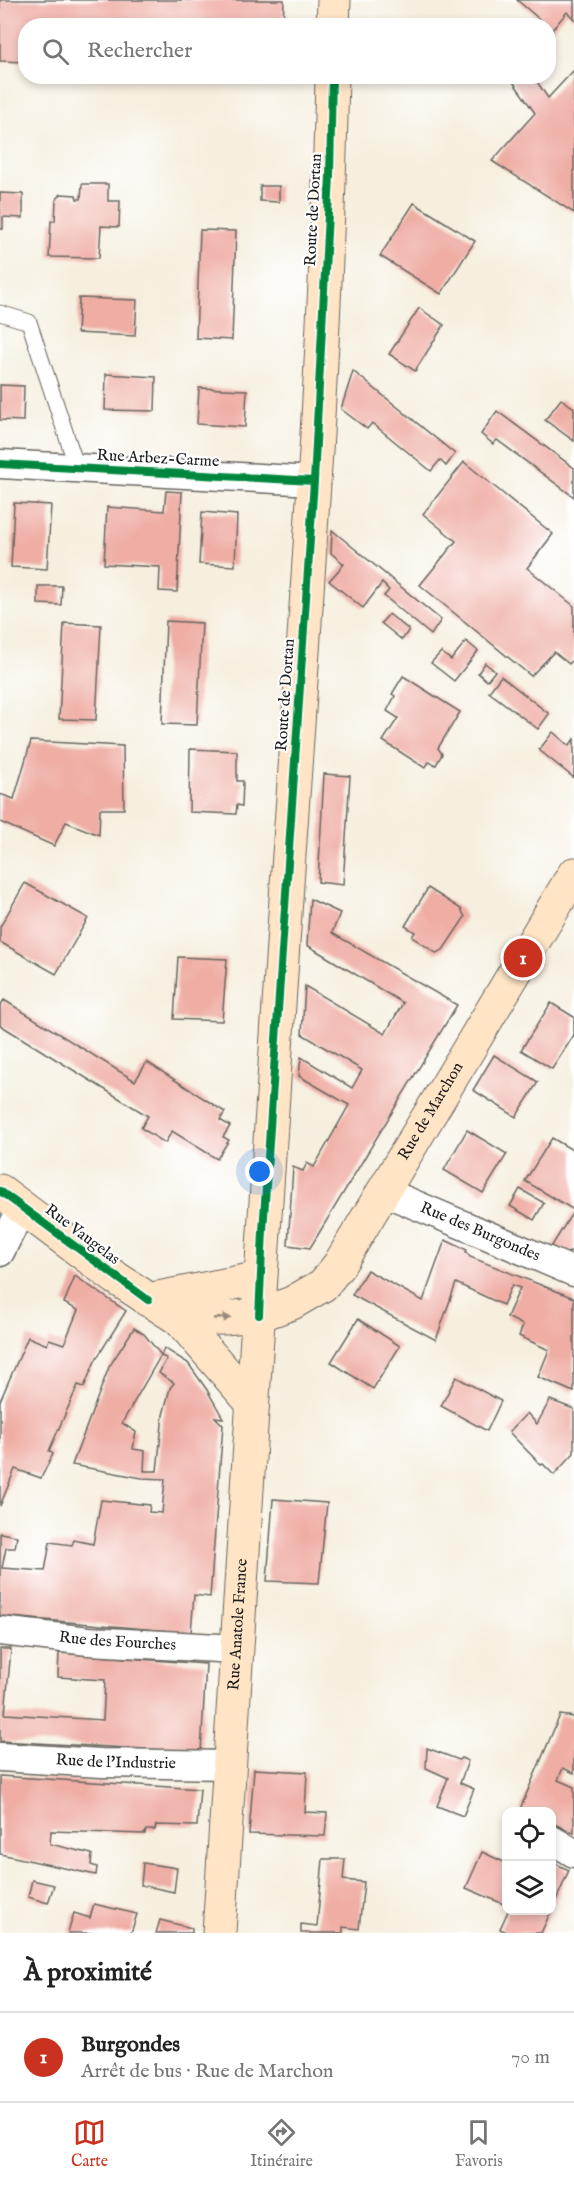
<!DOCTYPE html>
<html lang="fr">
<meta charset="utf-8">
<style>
body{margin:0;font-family:"IM FELL English",serif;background:#f2f2f2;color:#222}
.controls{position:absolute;right:18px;bottom:18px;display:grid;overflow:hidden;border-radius:12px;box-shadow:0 3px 9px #0003}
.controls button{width:54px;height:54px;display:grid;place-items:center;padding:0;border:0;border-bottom:2px solid #e0e0e0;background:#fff;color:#222;font:30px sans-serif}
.you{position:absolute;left:260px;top:1172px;width:21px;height:21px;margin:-15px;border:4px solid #fff;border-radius:50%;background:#1a73e8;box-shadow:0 0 0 9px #1a73e833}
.badge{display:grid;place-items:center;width:39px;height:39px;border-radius:50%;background:#c8321e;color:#fff;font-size:20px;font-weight:700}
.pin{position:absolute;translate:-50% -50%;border:3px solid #fff;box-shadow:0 2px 6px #0006}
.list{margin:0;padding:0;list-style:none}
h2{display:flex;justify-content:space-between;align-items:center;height:78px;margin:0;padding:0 24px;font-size:26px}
h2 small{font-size:20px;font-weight:400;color:#767676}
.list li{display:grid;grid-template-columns:39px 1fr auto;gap:18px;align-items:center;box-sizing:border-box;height:90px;padding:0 24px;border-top:2px solid #e0e0e0}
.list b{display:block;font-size:22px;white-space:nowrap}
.list p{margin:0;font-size:20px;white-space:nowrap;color:#767676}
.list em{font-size:20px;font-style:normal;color:#767676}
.icon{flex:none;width:33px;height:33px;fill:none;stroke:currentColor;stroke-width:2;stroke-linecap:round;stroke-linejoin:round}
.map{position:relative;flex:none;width:574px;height:1933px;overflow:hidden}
.search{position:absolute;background:#fff;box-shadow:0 3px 9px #0003;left:18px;right:18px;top:18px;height:66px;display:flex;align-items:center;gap:15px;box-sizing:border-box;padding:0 21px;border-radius:24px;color:#767676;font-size:22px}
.sheet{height:168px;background:#fff}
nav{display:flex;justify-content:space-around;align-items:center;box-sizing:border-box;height:84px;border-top:2px solid #e0e0e0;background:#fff;font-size:16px;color:#767676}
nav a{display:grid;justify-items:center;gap:3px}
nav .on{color:#c8321e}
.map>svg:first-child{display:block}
.building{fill:#efada4}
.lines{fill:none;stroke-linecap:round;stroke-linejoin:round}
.lane-casing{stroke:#686660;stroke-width:17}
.street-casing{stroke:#686660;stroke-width:31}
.secondary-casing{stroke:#686660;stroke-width:35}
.lane{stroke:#fff;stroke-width:15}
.street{stroke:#fff;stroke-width:28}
.secondary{stroke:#ffe4c6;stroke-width:33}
.cycleway-casing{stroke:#fff;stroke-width:11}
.cycleway{stroke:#00873e;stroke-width:8}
.oneway{fill:#998a7a}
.labels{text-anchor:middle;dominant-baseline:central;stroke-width:4.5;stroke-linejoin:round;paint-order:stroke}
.street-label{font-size:16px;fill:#1c1c1c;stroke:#fff}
</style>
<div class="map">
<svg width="574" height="1933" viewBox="0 0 574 1933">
<rect width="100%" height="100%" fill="#fff"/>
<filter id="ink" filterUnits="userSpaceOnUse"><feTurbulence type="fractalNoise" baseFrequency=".0167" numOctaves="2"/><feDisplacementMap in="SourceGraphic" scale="12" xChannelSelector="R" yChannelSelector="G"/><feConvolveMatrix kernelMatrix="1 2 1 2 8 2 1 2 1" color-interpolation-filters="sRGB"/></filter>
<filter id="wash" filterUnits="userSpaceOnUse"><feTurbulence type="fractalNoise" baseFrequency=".008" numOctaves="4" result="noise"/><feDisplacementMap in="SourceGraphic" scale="24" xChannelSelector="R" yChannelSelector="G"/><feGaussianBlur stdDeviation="1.35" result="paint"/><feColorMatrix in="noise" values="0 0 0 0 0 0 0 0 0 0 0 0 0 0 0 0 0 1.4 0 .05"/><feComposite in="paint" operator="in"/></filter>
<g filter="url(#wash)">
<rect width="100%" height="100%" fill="#f6efdf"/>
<g id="blocks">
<g class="building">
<path d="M0,0H284L283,26H26V62L0,61Z"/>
<path d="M517,0H574V19L567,12L552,30Z"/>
<path d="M573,71L574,72V213L492,161L535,113L509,76H533L548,98Z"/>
<path d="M82,184H108V201H120L119,227L101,226L99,258L49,257L51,221H55L56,200L61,194L76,195L77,199H81Z"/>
<path d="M260,186H279V202L260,201Z"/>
<path d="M0,193L23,194V218L3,217V229H0Z"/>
<path d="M414,203L475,241L441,294L380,256Z"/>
<path d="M200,230L236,231L232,340L196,338Z"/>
<path d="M79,298L137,300L135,336L77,333Z"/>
<path d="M419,308L444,325L415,371L389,354Z"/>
<path d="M353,371L455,454L446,466L440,460L431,471L372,423L367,429L341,409Z"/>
<path d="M106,374L156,377L155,411L105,410Z"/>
<path d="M0,385L24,386L23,421L0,420Z"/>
<path d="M199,388L247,390L245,427L197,424Z"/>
<path d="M561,399L574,408V441L545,420Z"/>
<path d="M497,411L574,468V497L497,440L493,444L481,434Z"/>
<path d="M464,462L553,534L527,568L574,606V658L569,664L554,652L531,676L420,585L456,541L423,514Z"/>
<path d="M166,491L182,492L177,592L159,591L160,567L104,564L107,507L164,511Z"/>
<path d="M14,503L51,505L47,569L11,567Z"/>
<path d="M202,512L237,515L235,566L199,564Z"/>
<path d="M332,530L441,620L431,635L384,596L389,590L382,583L363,608L329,581L344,564L331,553Z"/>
<path d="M38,586H62L61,605L38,604Z"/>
<path d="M389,614L409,630L402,640L381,623Z"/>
<path d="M166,621L202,623L197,725L162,724Z"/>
<path d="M64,623L101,625L96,720L59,719Z"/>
<path d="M466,641L478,651L454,681L431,663L441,652L451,660Z"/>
<path d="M485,663L495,671L487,681L478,673Z"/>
<path d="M403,676L460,712L438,748L442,754L436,765L429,762L425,768L383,741L398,718L387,711L395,696L392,694Z"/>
<path d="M501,676L549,714L538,729L489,692Z"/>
<path d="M553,732L569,746L574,739V778L539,750Z"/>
<path d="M31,741L123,746L124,809H100L99,835L66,822L54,846L0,822V794L14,799Z"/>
<path d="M190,749L237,751V781H243L242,806L237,805L236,814L189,812Z"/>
<path d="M324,774L350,776L343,885L318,882Z"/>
<path d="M25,883L88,918L56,974L0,942V927Z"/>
<path d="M428,888L461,909L465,917L443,950L436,953L412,937L415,932L405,926Z"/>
<path d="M310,899L340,913L332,933L457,1005L310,1248L288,1245L293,1167L303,1171L307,1163L314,1167L349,1105L299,1076L301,1057L352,1088L362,1070L302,1034L305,986L385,1034L403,1003L307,945Z"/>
<path d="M178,957L227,959L222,1021L174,1019Z"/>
<path d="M4,1000L135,1081L147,1062L225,1112L220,1120L230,1126L223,1137L229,1140L217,1159L172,1131L165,1143L141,1128L148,1116L0,1025V1006Z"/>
<path d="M551,1003L574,1017V1035L552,1069L521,1050Z"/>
<path d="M494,1055L538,1082L516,1117L473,1090Z"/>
<path d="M467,1130L507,1154L483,1193L444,1170Z"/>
<path d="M552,1138L574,1151V1250L565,1254L550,1249L574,1210L525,1181Z"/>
<path d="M520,1189L544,1203L534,1220L510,1206Z"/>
<path d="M445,1240L467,1250L466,1252L470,1257L574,1298V1392L538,1377L549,1350L519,1336L523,1325L507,1317L520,1288L512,1285L503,1305L456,1283L436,1340L352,1295L367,1270L423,1301Z"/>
<path d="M75,1276L126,1311L95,1361L84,1387L78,1385L49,1451L53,1454L41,1478L15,1469L0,1506V1401L28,1337L47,1345L49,1339L64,1344L78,1310L64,1303Z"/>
<path d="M358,1319L400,1346L373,1389L331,1362Z"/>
<path d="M134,1328L144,1334L161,1355L122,1423L136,1432L133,1449L145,1451L144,1471H157L163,1415L170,1388L174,1383L159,1373L166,1360V1358L161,1356L164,1348L188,1363L207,1390L223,1418L215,1417L223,1425L210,1597L194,1595L191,1633L0,1616V1533L17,1536L15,1548H6L2,1568L45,1571L50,1542L72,1545L74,1540L93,1544L101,1500L150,1505L149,1512L162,1513L165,1479L142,1478L72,1465L109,1367Z"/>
<path d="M456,1377L501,1401L487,1431L441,1406Z"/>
<path d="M550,1400L574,1409V1453L554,1475L543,1464L541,1465L509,1432L527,1413L537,1424Z"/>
<path d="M273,1499L327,1503L319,1583L267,1581Z"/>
<path d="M0,1649H11L5,1714L103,1720L105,1680L58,1677L59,1653L206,1664L201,1752L0,1741Z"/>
<path d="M560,1715L574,1717V1773L563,1768L558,1780L574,1787V1833L552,1823V1812H525L520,1809Z"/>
<path d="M427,1748L459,1760L461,1758L468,1761L460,1783L474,1789L463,1816L437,1806L448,1778L426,1768Z"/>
<path d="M254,1769L307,1772L305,1812L327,1813L325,1836L249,1834Z"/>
<path d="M0,1776L200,1789L197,1826L156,1825L155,1830H146L145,1834L51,1831L50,1844L92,1854L91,1865L97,1867L96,1875L0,1854Z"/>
<path d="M482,1852L506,1863V1905L466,1888Z"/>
<path d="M323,1859H345L343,1880L364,1882L359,1929L343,1927V1933H301V1924L317,1926Z"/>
<path d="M552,1862L569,1870L552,1910Z"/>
<path d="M143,1863L177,1868L174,1892L141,1885Z"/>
<path d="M32,1880L54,1885L48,1903L28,1897Z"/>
<path d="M94,1904L137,1914L131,1933H68L74,1913L90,1918Z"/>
<path d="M508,1911H551L541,1933H509L500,1929Z"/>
<path d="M160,1920L192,1928V1933H156Z"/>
</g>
</g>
</g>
<g filter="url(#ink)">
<use href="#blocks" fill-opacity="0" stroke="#686660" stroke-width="1.5"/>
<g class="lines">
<g class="lane-casing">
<path id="lane" d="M0,313L29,322L77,468"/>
</g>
<g class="street-casing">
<g id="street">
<path d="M0,464L314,481"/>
<path id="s1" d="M385,1190L399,1198L574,1272"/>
<path d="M0,1252L22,1208"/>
<path id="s2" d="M0,1631L89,1641L237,1649"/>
<path id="s3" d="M0,1757L101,1763L230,1765"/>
<path d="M552,1840L574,1853"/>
</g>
</g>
<g class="secondary-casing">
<g id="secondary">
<path d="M333,26L334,0"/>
<path id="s4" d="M0,1191L116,1278L179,1319L224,1318L259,1315L292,1303L323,1285L339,1265L574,874"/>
<path d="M148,1300L260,1278"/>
<path d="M179,1319L252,1403"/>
<path id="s5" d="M219,1933C240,1603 260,1274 283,944C302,655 326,366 332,76"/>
</g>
</g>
<use href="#lane" class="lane"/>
<use href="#street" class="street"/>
<use href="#secondary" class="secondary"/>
<g class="cycleway-casing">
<g id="cycleway">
<path d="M0,464L314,481"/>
<path d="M0,1191L148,1300"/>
<path d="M259,1315L263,1231L314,481L330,176L332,76"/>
</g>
</g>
<use href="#cycleway" class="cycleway"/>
</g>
<defs><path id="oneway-solid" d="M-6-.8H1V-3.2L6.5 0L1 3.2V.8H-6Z" transform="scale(1.5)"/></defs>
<use class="oneway" href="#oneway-solid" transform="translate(222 1318) rotate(-3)"/>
</g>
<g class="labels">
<g class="street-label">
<text transform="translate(314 210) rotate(-87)">Route de Dortan</text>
<text transform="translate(158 459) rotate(3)">Rue Arbez-Carme</text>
<text transform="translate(286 695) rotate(-86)">Route de Dortan</text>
<text stroke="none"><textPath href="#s4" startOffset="576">Rue de Marchon</textPath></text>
<text stroke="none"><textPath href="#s1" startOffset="104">Rue des Burgondes</textPath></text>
<text transform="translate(82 1235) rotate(37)">Rue Vaugelas</text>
<text stroke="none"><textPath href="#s5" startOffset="309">Rue Anatole France</textPath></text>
<text stroke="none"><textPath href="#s2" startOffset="118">Rue des Fourches</textPath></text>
<text stroke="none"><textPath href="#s3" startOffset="116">Rue de l'Industrie</textPath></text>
</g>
</g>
</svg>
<div class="controls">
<button><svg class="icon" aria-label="locate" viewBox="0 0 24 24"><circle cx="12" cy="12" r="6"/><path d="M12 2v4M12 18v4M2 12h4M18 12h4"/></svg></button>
<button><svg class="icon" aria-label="layers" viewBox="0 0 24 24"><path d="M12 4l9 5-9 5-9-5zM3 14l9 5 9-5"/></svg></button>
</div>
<div class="you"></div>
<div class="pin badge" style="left:523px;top:958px">1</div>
<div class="search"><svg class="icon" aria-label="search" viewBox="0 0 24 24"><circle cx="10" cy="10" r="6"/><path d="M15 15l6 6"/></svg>Rechercher</div>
</div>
<section class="sheet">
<h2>À proximité<small></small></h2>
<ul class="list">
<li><span class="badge">1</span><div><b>Burgondes</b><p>Arrêt de bus · Rue de Marchon</p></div><em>70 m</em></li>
</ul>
</section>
<nav>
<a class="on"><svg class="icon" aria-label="map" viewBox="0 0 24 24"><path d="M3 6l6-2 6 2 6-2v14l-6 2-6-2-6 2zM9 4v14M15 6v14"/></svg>Carte</a>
<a><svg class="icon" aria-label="directions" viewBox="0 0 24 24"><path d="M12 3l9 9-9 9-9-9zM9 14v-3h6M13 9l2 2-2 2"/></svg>Itinéraire</a>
<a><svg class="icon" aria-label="saved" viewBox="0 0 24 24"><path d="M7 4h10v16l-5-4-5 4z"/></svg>Favoris</a>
</nav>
